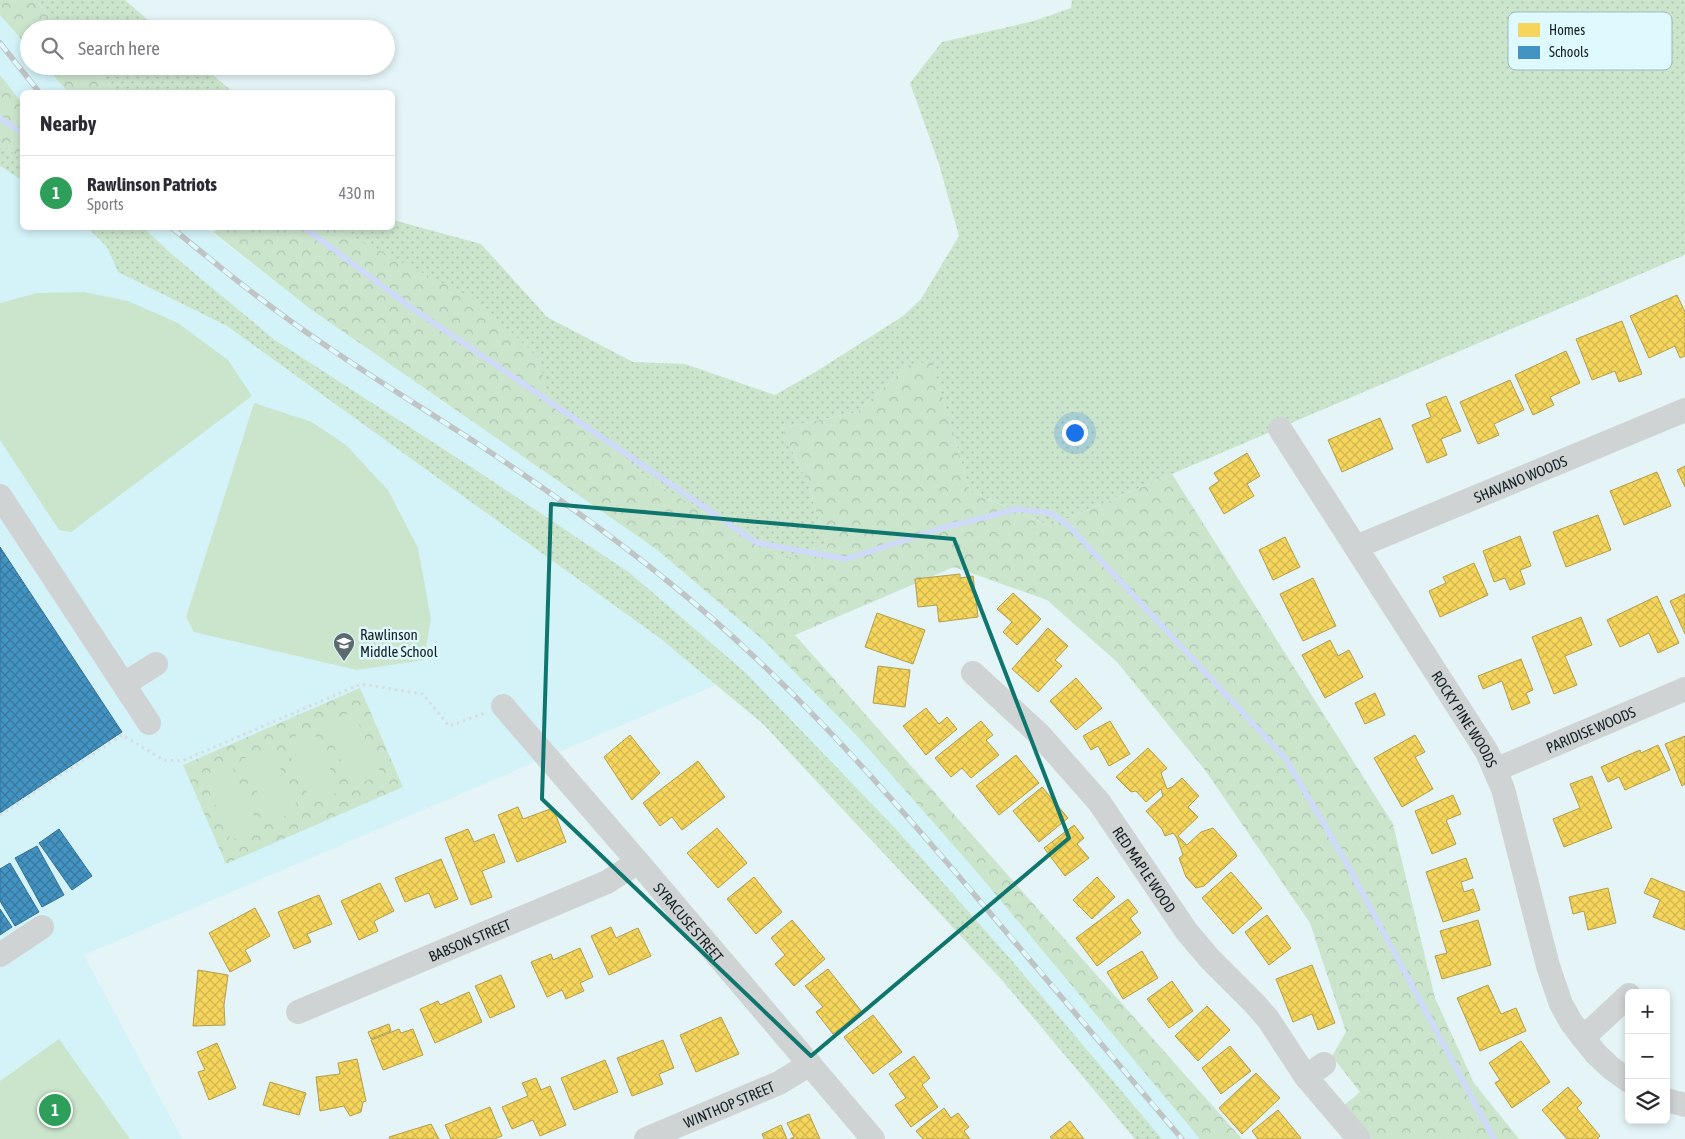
<!DOCTYPE html>
<meta charset="utf-8">
<style>
body{margin:0;font-family:"Asap Condensed",sans-serif;background:#f2f2f3;color:#2b2b33}
.controls{position:absolute;right:15px;bottom:15px;display:grid;overflow:hidden;border-radius:8px;box-shadow:0 2px 8px #0003}
.controls button{width:45px;height:45px;display:grid;place-items:center;padding:0;border:0;border-bottom:1px solid #e1e1e2;background:#fff;color:#2b2b33;font:25px sans-serif}
.you{position:absolute;left:1074px;top:432px;width:18px;height:18px;margin:-12px;border:4px solid #fff;border-radius:50%;background:#1a73e8;box-shadow:0 0 0 8px #1a73e833}
.badge{display:grid;place-items:center;width:32px;height:32px;border-radius:50%;background:#1a73e8;color:#fff;font-size:16px;font-weight:700}
.pin{position:absolute;translate:-50% -50%;border:2px solid #fff;box-shadow:0 1px 5px #0006}
.list{margin:0;padding:0;list-style:none}
h2{display:flex;justify-content:space-between;align-items:center;height:65px;margin:0;padding:0 20px;font-size:21px}
h2 small{font-size:16px;font-weight:400;color:#7c7c81}
.list li{display:grid;grid-template-columns:32px 1fr auto;gap:15px;align-items:center;box-sizing:border-box;height:75px;padding:0 20px;border-top:1px solid #e1e1e2}
.list b{display:block;font-size:19px;white-space:nowrap}
.list p{margin:0;font-size:16px;white-space:nowrap;color:#7c7c81}
.list em{font-size:16px;font-style:normal;color:#7c7c81}
.icon{flex:none;width:28px;height:28px;fill:none;stroke:currentColor;stroke-width:2;stroke-linecap:round;stroke-linejoin:round}
.map{position:relative;flex:none;width:1685px;height:1139px;overflow:hidden}
.search{position:absolute;background:#fff;box-shadow:0 2px 8px #0003;left:20px;top:20px;width:375px;height:55px;display:flex;align-items:center;gap:12px;box-sizing:border-box;padding:0 18px;border-radius:28px;color:#7c7c81;font-size:19px}
.panel{position:absolute;background:#fff;box-shadow:0 2px 8px #0003;left:20px;top:90px;width:375px;height:140px;border-radius:8px}
.map>svg:first-child{display:block}
.built{fill:#d3f3f8}
.grass{fill:url(#grass-dots)}
.forest{fill:url(#forest-crowns)}
.pitch{fill:#cbe5cd}
.homes{fill:url(#homes-cross-hatch);stroke:#b29f4b}
.schools{fill:url(#schools-cross-hatch);stroke:#357093}
.lines{fill:none;stroke-linecap:round;stroke-linejoin:round}
.stream{stroke:#cfd9fa;stroke-width:5.5}
.path{stroke:#d7dcde;stroke-width:3;stroke-dasharray:2.5 4;stroke-linecap:butt}
.minor{stroke:#cfd3d4;stroke-width:24}
.rail-casing{stroke:#c0c4c5;stroke-width:5.5}
.rail{stroke:#defafe;stroke-width:4;stroke-dasharray:11;stroke-linecap:butt}
.marked{fill:none;stroke:#0f766e;stroke-width:4;stroke-linejoin:round}
.labels{text-anchor:middle;dominant-baseline:central;stroke-width:5;stroke-linejoin:round;paint-order:stroke}
.street-label{font-size:15px;fill:#132022;stroke:#defafe}
.poi-label{font-size:15px;fill:#132022;stroke:#defafe;text-anchor:start}
.key{fill:#defafe;stroke:#a1b9bc;stroke-width:1}
.key-label{font-size:14px;fill:#132022}
</style>
<div class="map">
<svg width="1685" height="1139" viewBox="0 0 1685 1139">
<defs>
<pattern id="grass-dots" width="8" height="8" patternUnits="userSpaceOnUse" patternTransform="scale(1.25)"><rect width="8" height="8" fill="#cbe5cd"/><path d="M2 2h.1M6 6h.1" fill="none" stroke="#adc4b0" stroke-width="1.8" stroke-linecap="round"/></pattern>
<pattern id="forest-crowns" width="20" height="18" patternUnits="userSpaceOnUse" patternTransform="scale(1.25)"><rect width="20" height="18" fill="#cbe5cd"/><path d="M2 6a3 3 0 1 1 6 0M12 15a3 3 0 1 1 6 0" fill="none" stroke="#adc4b0"/></pattern>
<pattern id="homes-cross-hatch" width="8" height="8" patternUnits="userSpaceOnUse" patternTransform="scale(1.25)"><rect width="8" height="8" fill="#f6d55c"/><path d="M0 0l8 8M0 8l8-8" fill="none" stroke="#d2b750"/></pattern>
<pattern id="schools-cross-hatch" width="8" height="8" patternUnits="userSpaceOnUse" patternTransform="scale(1.25)"><rect width="8" height="8" fill="#4393c3"/><path d="M0 0l8 8M0 8l8-8" fill="none" stroke="#37789e"/></pattern>
</defs>
<rect width="100%" height="100%" fill="#e5f4f7"/>
<g class="built">
<path d="M0,15L29,48V66H45L68,92H22V103L0,75Z"/>
<path d="M0,142L22,160V228H105L227,326L661,639L716,685L84,955L182,1139H0Z"/>
<path d="M144,228H206L309,308L656,549L763,640L858,737L976,871L1200,1139H1162L1013,962L896,829L746,673L630,573L476,470L275,340L175,257Z"/>
</g>
<g class="grass">
<path d="M36,0H125L158,29H59Z"/>
<path d="M1072,0H1685V255L1050,526L970,491L932,362L909,365L857,412L782,428L809,487L826,544L785,559L651,481L545,392L540,359L335,228H392L393,220L481,244L547,317L633,362L685,364L775,395L817,371L903,316L921,299L959,236L939,164L910,83L942,42L1034,21L1071,8Z"/>
<path d="M93,66H202L233,92H117Z"/>
<path d="M0,142L22,160V180L0,166Z"/>
<path d="M88,228H144L175,257L275,340L476,470L630,573L746,673L896,829L1013,962L1162,1139H1135L1001,979L763,724L661,639L227,326L118,272L107,247Z"/>
</g>
<g class="forest">
<path d="M0,0H36L59,29H29V48L0,15Z"/>
<path d="M45,66H93L117,92H68Z"/>
<path d="M0,75L22,103V160L0,142Z"/>
<path d="M222,228H335L478,301L540,359L546,392L651,481L785,559L826,544L809,487L782,428L857,412L909,365L932,361L970,491L1050,526L1172,474L1393,824L1435,998L1474,1083L1519,1139H1372L1343,1106L1360,1092L1332,1056L1346,1032L1310,923L1205,770L1117,662L1047,600L954,567L795,635L1242,1139H1200L976,871L858,737L763,640L656,549L309,308L213,232Z"/>
<path d="M360,688L403,787L226,864L183,765Z"/>
</g>
<g class="pitch">
<path d="M84,292L128,301L178,323L228,360L252,396L71,532L59,530L0,440V303L37,293Z"/>
<path d="M254,403L312,422L346,445L388,490L418,548L431,619L424,660L357,670L194,632L186,617Z"/>
<path d="M353,711L381,774L353,787L324,724Z"/>
<path d="M312,728L340,791L312,804L284,741Z"/>
<path d="M271,747L299,810L271,822L243,759Z"/>
<path d="M231,764L259,827L231,840L203,777Z"/>
<path d="M59,1039L130,1139H0V1081Z"/>
</g>
<g class="homes">
<path d="M1677,295L1685,312V356L1680,358L1675,346L1649,358L1630,316Z"/>
<path d="M1622,321L1642,374L1619,382L1615,371L1592,380L1576,339Z"/>
<path d="M1566,351L1580,383L1550,397L1554,405L1533,415L1515,375Z"/>
<path d="M1510,380L1524,410L1494,424L1499,435L1478,444L1460,402Z"/>
<path d="M1446,396L1461,431L1441,439L1447,455L1427,463L1412,425L1431,417L1426,404Z"/>
<path d="M1380,418L1393,449L1342,472L1328,440Z"/>
<path d="M1247,453L1260,476L1247,484L1254,496L1224,514L1209,488L1219,481L1214,473Z"/>
<path d="M1685,466V487L1677,470Z"/>
<path d="M1657,472L1671,506L1624,525L1610,491Z"/>
<path d="M1598,515L1611,550L1566,567L1553,532Z"/>
<path d="M1520,536L1531,566L1520,570L1525,584L1510,590L1505,578L1494,582L1483,551Z"/>
<path d="M1285,537L1300,567L1273,580L1259,550Z"/>
<path d="M1474,563L1488,595L1440,617L1429,591L1446,583L1443,577Z"/>
<path d="M960,574V578L973,576L978,617L939,622L937,605L918,607L915,579Z"/>
<path d="M1313,578L1336,626L1303,641L1280,594Z"/>
<path d="M1013,593L1041,619L1017,645L1003,632L1012,622L997,609Z"/>
<path d="M1685,594V634L1670,601Z"/>
<path d="M1657,596L1679,643L1658,653L1649,633L1620,647L1607,620Z"/>
<path d="M877,613L925,630L913,664L865,647Z"/>
<path d="M1581,617L1592,645L1565,656L1577,685L1554,694L1532,637Z"/>
<path d="M1048,628L1068,646L1055,660L1062,666L1038,692L1012,669Z"/>
<path d="M1330,640L1338,656L1349,650L1363,677L1325,698L1302,655Z"/>
<path d="M1521,659L1533,690L1526,693L1530,703L1512,710L1502,681L1483,689L1478,676Z"/>
<path d="M878,666L910,670L905,707L873,703Z"/>
<path d="M1076,678L1102,708L1076,730L1050,701Z"/>
<path d="M1375,693L1385,715L1365,724L1355,703Z"/>
<path d="M926,708L939,724L947,717L957,729L926,755L903,726Z"/>
<path d="M981,721L993,735L986,740L999,755L971,778L962,768L951,777L935,758Z"/>
<path d="M1110,721L1130,754L1109,766L1098,746L1091,750L1083,736Z"/>
<path d="M630,735L660,773L632,800L604,757Z"/>
<path d="M1415,735L1425,752L1415,757L1433,789L1402,807L1374,758Z"/>
<path d="M1685,736V784L1682,786L1665,744Z"/>
<path d="M1658,745L1670,770L1625,790L1619,777L1608,782L1601,767L1640,750L1641,753Z"/>
<path d="M1148,748L1167,768L1161,773L1167,789L1172,787L1182,778L1199,796L1188,807L1198,817L1178,836L1187,845L1201,832L1213,828L1235,852L1237,856L1204,886L1196,888L1186,877L1179,858L1183,855L1177,838L1173,833L1165,836L1162,829L1146,811L1163,796L1161,789L1146,802L1136,791L1131,792L1116,777Z"/>
<path d="M1016,755L1039,783L999,815L976,786Z"/>
<path d="M698,761L725,797L682,830L672,817L660,826L643,803Z"/>
<path d="M1592,776L1612,828L1564,847L1553,819L1580,808L1570,784Z"/>
<path d="M1042,787L1068,818L1039,842L1013,811Z"/>
<path d="M1453,795L1461,814L1446,820L1456,844L1432,854L1415,811Z"/>
<path d="M518,807L523,819L553,808L566,842L517,862L498,815Z"/>
<path d="M1074,825L1084,838L1077,844L1089,858L1065,876L1044,848Z"/>
<path d="M717,828L747,863L718,888L687,853Z"/>
<path d="M468,829L474,842L494,834L505,862L482,871L492,897L471,905L445,838Z"/>
<path d="M1466,858L1473,878L1461,882L1464,892L1473,889L1480,910L1443,922L1426,872Z"/>
<path d="M441,859L458,899L435,908L429,893L405,902L395,878Z"/>
<path d="M1231,872L1262,908L1233,934L1202,898Z"/>
<path d="M754,877L782,912L756,934L727,899Z"/>
<path d="M1097,877L1115,897L1092,919L1073,900Z"/>
<path d="M1651,878L1685,892V930L1653,917L1660,900L1644,893Z"/>
<path d="M380,883L394,911L374,921L378,931L359,940L341,901Z"/>
<path d="M1608,888L1616,923L1588,930L1584,911L1573,914L1569,897Z"/>
<path d="M319,895L332,924L307,934L311,942L294,949L278,912Z"/>
<path d="M1128,899L1138,912L1130,918L1141,933L1097,966L1076,938Z"/>
<path d="M255,908L270,936L245,950L251,961L230,972L209,933Z"/>
<path d="M1267,915L1291,948L1269,965L1245,932Z"/>
<path d="M792,920L825,959L794,986L775,964L785,955L771,938Z"/>
<path d="M1478,920L1491,965L1442,979L1435,956L1447,953L1440,931Z"/>
<path d="M611,927L616,938L638,928L651,956L609,975L591,936Z"/>
<path d="M580,948L593,977L580,983L584,991L566,999L562,990L547,997L531,962L551,954L553,960Z"/>
<path d="M1142,951L1158,978L1123,999L1107,972Z"/>
<path d="M1312,965L1335,1023L1318,1030L1312,1014L1293,1022L1276,979Z"/>
<path d="M828,969L862,1012L833,1034L816,1012L823,1007L805,986Z"/>
<path d="M198,970L228,975L224,1005L225,1025L193,1026Z"/>
<path d="M501,975L515,1007L490,1018L475,986Z"/>
<path d="M1172,981L1193,1011L1169,1028L1147,999Z"/>
<path d="M1488,985L1501,1014L1516,1008L1526,1031L1480,1051L1457,998Z"/>
<path d="M469,992L482,1022L435,1043L420,1009L438,1001L440,1005Z"/>
<path d="M1207,1006L1230,1030L1198,1061L1175,1036Z"/>
<path d="M873,1015L902,1052L873,1074L844,1037Z"/>
<path d="M721,1017L739,1054L696,1072L680,1035Z"/>
<path d="M389,1024L391,1031L371,1039L368,1032Z"/>
<path d="M399,1029L401,1033L413,1029L423,1055L383,1070L371,1040Z"/>
<path d="M663,1040L674,1068L659,1074L663,1084L632,1096L617,1058Z"/>
<path d="M1521,1041L1550,1082L1512,1108L1495,1083L1500,1080L1489,1063Z"/>
<path d="M217,1043L236,1088L209,1100L198,1072L205,1070L197,1052Z"/>
<path d="M1230,1046L1251,1071L1221,1094L1202,1068Z"/>
<path d="M914,1056L930,1078L922,1085L938,1107L911,1127L895,1105L906,1098L889,1074Z"/>
<path d="M357,1059L366,1101L363,1102L361,1112L350,1116L344,1106L320,1111L316,1077L340,1074L338,1063Z"/>
<path d="M605,1060L618,1092L574,1110L561,1078Z"/>
<path d="M1256,1073L1280,1098L1242,1134L1219,1108Z"/>
<path d="M536,1078L541,1090L550,1086L566,1125L540,1136L533,1120L512,1129L502,1107L528,1096L522,1083Z"/>
<path d="M270,1082L306,1093L299,1115L263,1105Z"/>
<path d="M1568,1087L1582,1103L1577,1108L1600,1136L1597,1139H1567L1542,1110Z"/>
<path d="M490,1107L502,1136L494,1139H451L445,1125Z"/>
<path d="M944,1108L951,1118L958,1113L969,1127L964,1131L970,1139H923L916,1131Z"/>
<path d="M1278,1110L1301,1138L1299,1139H1258L1252,1131Z"/>
<path d="M809,1114L820,1139H790L794,1137L787,1123Z"/>
<path d="M1070,1121L1084,1139H1052L1050,1137Z"/>
<path d="M431,1124L439,1139H390L389,1137Z"/>
<path d="M781,1125L787,1139H764L762,1134Z"/>
</g>
<g class="schools">
<path d="M0,547L122,732L0,813Z"/>
<path d="M59,829L92,876L72,890L39,843Z"/>
<path d="M37,846L64,895L42,907L15,858Z"/>
<path d="M10,863L39,912L15,926L0,901V869Z"/>
<path d="M0,909L12,927L0,935Z"/>
</g>
<g class="lines">
<g class="stream">
<path d="M0,118L22,133"/>
<path d="M305,228L412,308L757,543L846,559L942,528L1017,509L1051,513L1069,526L1286,759L1346,862L1494,1139"/>
</g>
<path class="path" d="M0,815L122,735L164,760L182,761L361,684L423,694L449,726L485,713"/>
<g class="minor">
<path id="s1" d="M1280,429L1487,752L1503,789L1548,966L1561,1004L1571,1022L1596,1054L1611,1068L1629,1081"/>
<path d="M0,496L149,723"/>
<path id="s2" d="M1356,547L1685,410"/>
<path id="s3" d="M973,673L1039,734L1099,802L1187,932L1210,959L1254,1003L1268,1019L1306,1077L1359,1139"/>
<path d="M124,684L156,664"/>
<path id="s4" d="M503,706L638,862L873,1139"/>
<path id="s5" d="M1495,770L1685,689"/>
<path d="M0,955L42,927"/>
<path id="s6" d="M298,1012L607,882L638,862"/>
<path d="M1583,1038L1629,995"/>
<path d="M1306,1077L1324,1064"/>
<path d="M1666,1100L1685,1105"/>
<path id="s7" d="M646,1139L779,1083L810,1064"/>
</g>
<g class="rail-casing">
<g id="rail">
<path d="M0,43L39,92"/>
<path d="M172,228C222,269 271,309 325,345C376,380 429,412 481,446C544,488 606,531 665,579C780,671 873,776 968,887C1040,971 1111,1055 1182,1139"/>
</g>
</g>
<use href="#rail" class="rail"/>
</g>
<path class="marked" d="M551,504L954,539L1069,838L811,1056L542,799Z"/>
<defs>
<g id="school-pin" transform="scale(1.125)"><path d="M0 17L-7.5 6A9.5 9.5 0 1 1 7.5 6Z" fill="#5c6a6d" stroke="#defafe"/><path d="M0-5L7-2L0 1L-7-2ZM-4 1L0 2.5L4 1V4Q0 6-4 4Z" fill="#fff"/></g>
</defs>
<g fill-rule="evenodd">
<use href="#school-pin" x="344" y="643"/>
</g>
<g class="labels">
<g class="street-label">
<text stroke="none"><textPath href="#s2" startOffset="178">SHAVANO WOODS</textPath></text>
<text stroke="none"><textPath href="#s1" startOffset="344">ROCKY PINE WOODS</textPath></text>
<text stroke="none"><textPath href="#s5" startOffset="104">PARIDISE WOODS</textPath></text>
<text stroke="none"><textPath href="#s3" startOffset="262">RED MAPLE WOOD</textPath></text>
<text stroke="none"><textPath href="#s4" startOffset="285">SYRACUSE STREET</textPath></text>
<text stroke="none"><textPath href="#s6" startOffset="186">BABSON STREET</textPath></text>
<text stroke="none"><textPath href="#s7" startOffset="90">WINTHOP STREET</textPath></text>
</g>
<g class="poi-label">
<text x="360" y="634">Rawlinson<tspan x="360" dy="17">Middle School</tspan></text>
</g>
</g>
<rect x="1508" y="12" width="164" height="58" rx="8" class="key"/>
<rect x="1518" y="23" width="22" height="14" fill="#f6d55c"/>
<rect x="1518" y="46" width="22" height="13" fill="#4393c3"/>
<g class="key-label">
<text x="1549" y="35">Homes</text>
<text x="1549" y="57">Schools</text>
</g>
</svg>
<div class="controls">
<button>+</button>
<button>−</button>
<button><svg class="icon" aria-label="layers" viewBox="0 0 24 24"><path d="M12 4l9 5-9 5-9-5zM3 14l9 5 9-5"/></svg></button>
</div>
<div class="you"></div>
<div class="pin badge" style="left:55px;top:1110px;background:#2e9e5b">1</div>
<div class="search"><svg class="icon" aria-label="search" viewBox="0 0 24 24"><circle cx="10" cy="10" r="6"/><path d="M15 15l6 6"/></svg>Search here</div>
<section class="panel">
<h2>Nearby<small></small></h2>
<ul class="list">
<li><span class="badge" style="background:#2e9e5b">1</span><div><b>Rawlinson Patriots</b><p>Sports</p></div><em>430 m</em></li>
</ul>
</section>
</div>
